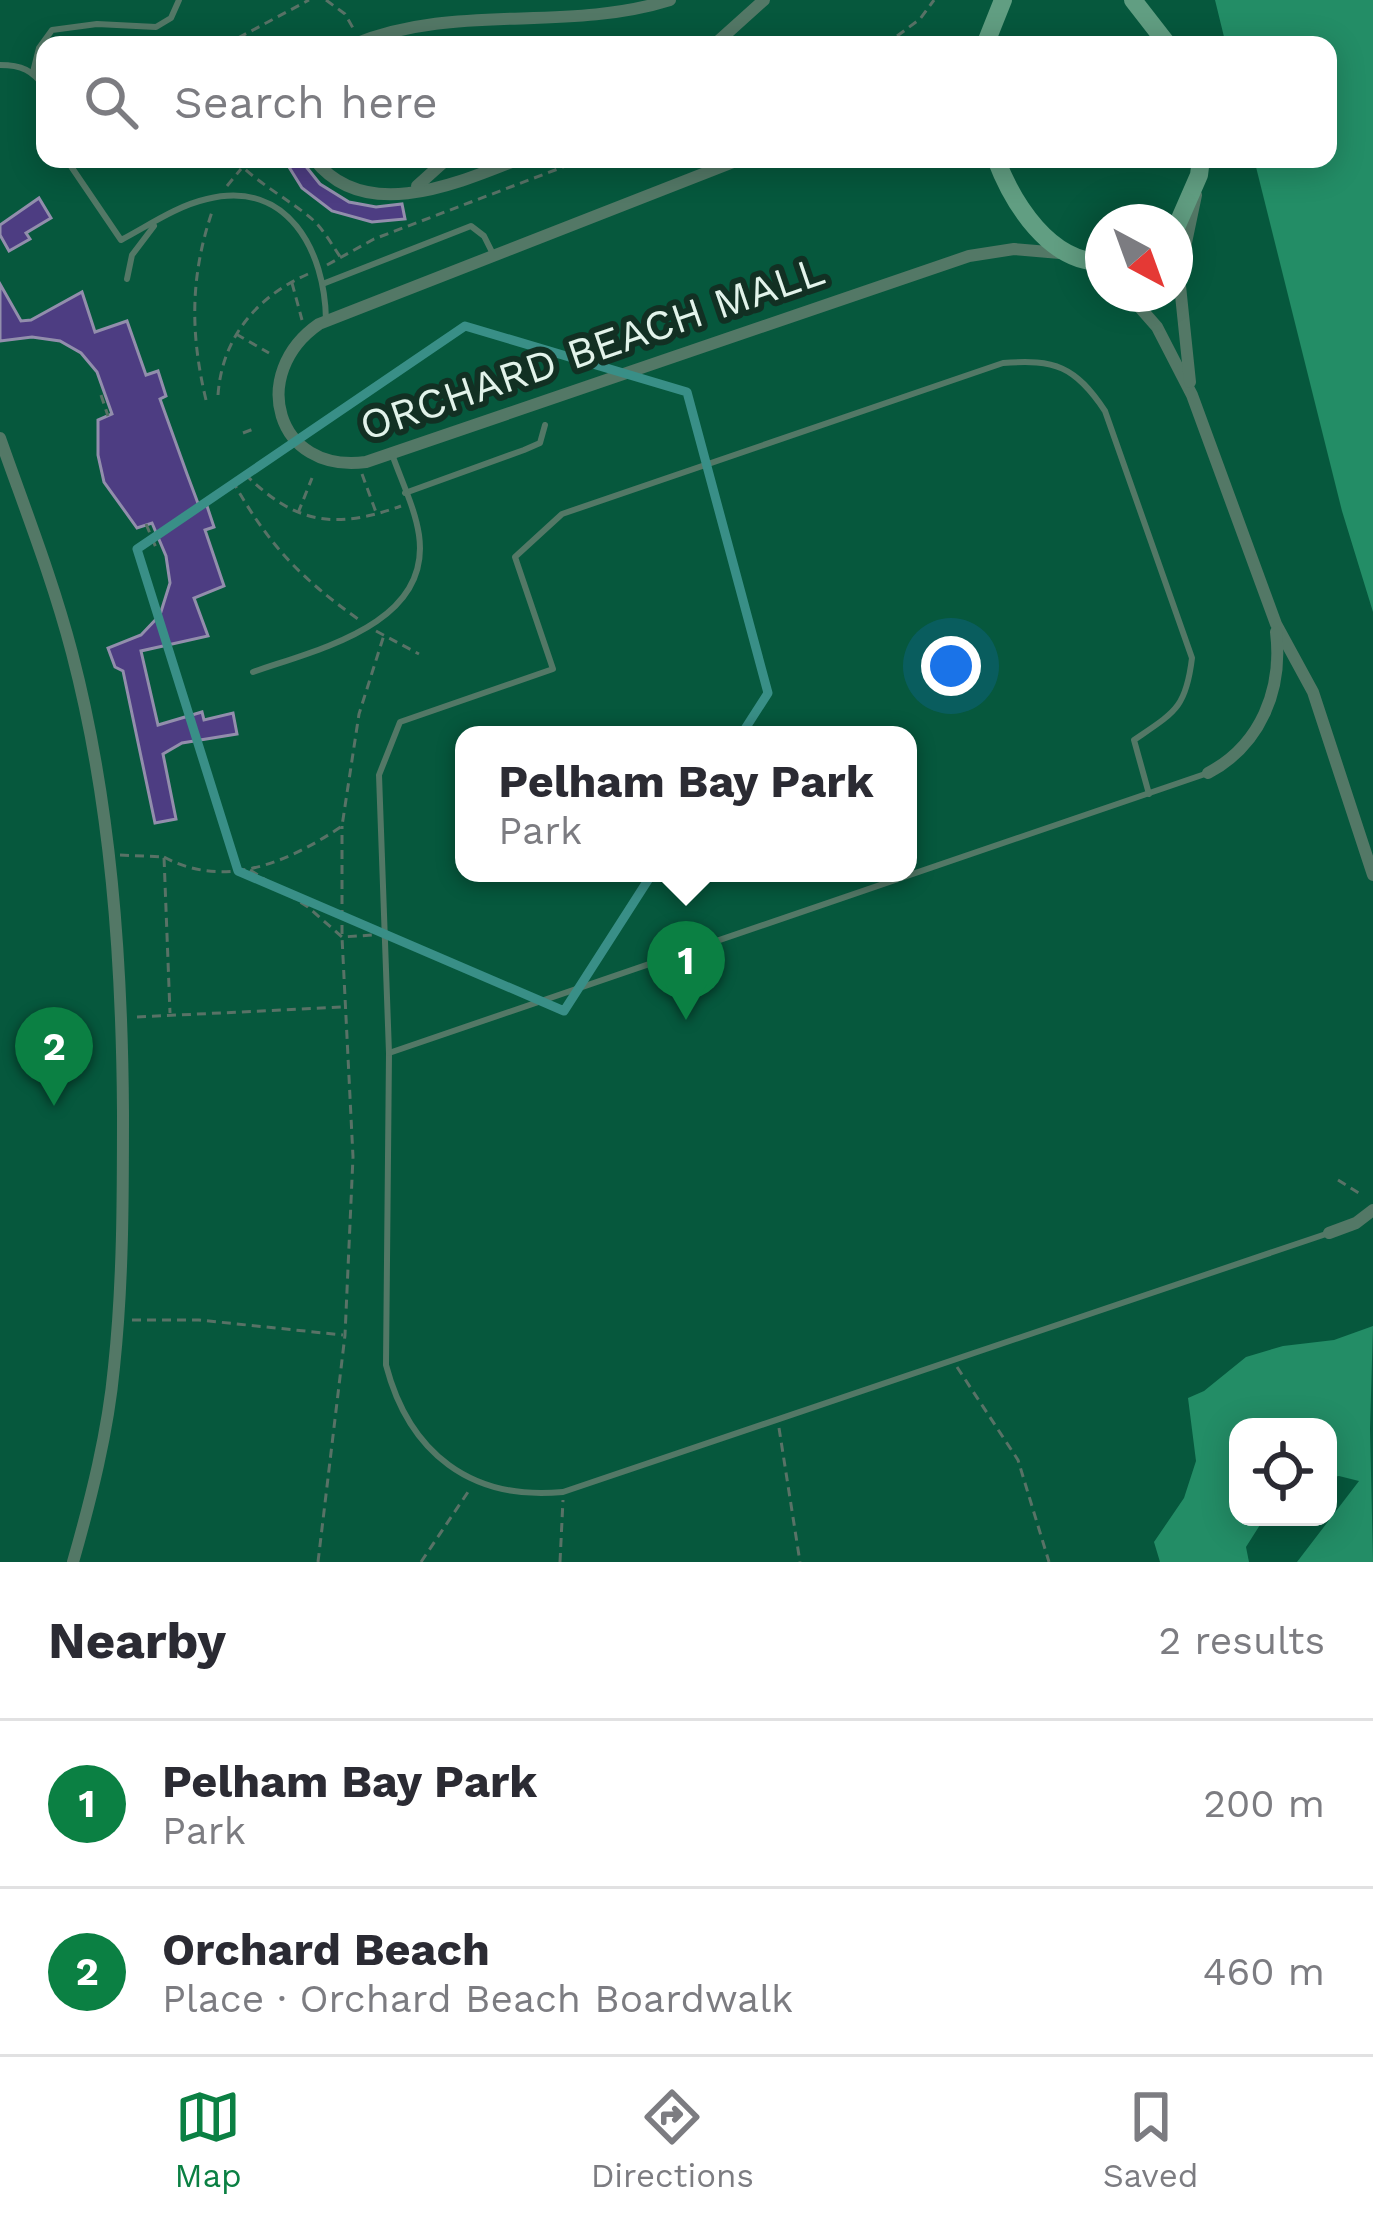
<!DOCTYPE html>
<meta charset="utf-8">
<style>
body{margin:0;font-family:"Work Sans",sans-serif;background:#f7f7f7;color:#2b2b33}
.controls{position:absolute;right:36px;bottom:36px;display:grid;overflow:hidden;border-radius:24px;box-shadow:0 6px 30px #0003}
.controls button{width:108px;height:108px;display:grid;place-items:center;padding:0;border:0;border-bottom:3px solid #e1e1e2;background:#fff;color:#2b2b33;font:60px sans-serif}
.compass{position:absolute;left:1085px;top:204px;width:108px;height:108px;border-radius:50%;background:#fff;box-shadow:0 6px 30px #0003;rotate:139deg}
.you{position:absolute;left:951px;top:666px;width:42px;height:42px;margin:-30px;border:9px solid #fff;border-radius:50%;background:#1a73e8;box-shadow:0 0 0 18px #1a73e833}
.badge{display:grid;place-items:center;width:78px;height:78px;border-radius:50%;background:#0b8043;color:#fff;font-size:39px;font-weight:700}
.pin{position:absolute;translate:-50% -99px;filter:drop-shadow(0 3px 6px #0008)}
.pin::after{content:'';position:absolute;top:63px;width:42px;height:36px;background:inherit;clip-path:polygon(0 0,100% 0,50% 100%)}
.popup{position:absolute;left:455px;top:726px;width:462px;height:156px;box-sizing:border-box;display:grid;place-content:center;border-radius:24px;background:#fff;filter:drop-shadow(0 3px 9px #0005);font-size:39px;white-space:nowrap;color:#7c7c81}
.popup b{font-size:45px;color:#2b2b33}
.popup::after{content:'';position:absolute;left:50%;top:100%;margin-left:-24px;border:24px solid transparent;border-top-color:#fff}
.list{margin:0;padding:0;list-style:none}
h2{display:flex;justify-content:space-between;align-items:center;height:156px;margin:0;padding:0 48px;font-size:51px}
h2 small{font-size:39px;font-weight:400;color:#7c7c81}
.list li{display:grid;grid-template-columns:78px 1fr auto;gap:36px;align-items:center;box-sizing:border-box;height:168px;padding:0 48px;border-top:3px solid #e1e1e2}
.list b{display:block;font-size:45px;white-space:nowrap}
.list p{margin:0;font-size:39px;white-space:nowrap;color:#7c7c81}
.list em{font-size:39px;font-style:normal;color:#7c7c81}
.icon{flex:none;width:66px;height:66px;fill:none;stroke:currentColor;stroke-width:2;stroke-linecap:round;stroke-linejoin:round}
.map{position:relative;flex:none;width:1373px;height:1562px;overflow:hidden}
.search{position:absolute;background:#fff;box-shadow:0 6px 30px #0003;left:36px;right:36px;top:36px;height:132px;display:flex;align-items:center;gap:30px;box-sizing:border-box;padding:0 42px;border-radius:24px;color:#7c7c81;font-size:45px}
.sheet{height:492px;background:#fff}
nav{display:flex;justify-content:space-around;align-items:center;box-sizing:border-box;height:168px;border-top:3px solid #e1e1e2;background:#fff;font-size:33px;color:#7c7c81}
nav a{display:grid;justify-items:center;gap:6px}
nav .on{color:#0b8043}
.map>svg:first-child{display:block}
.green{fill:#06583d;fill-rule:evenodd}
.water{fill:#238d66}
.building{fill:#4d3d82;stroke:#928eac;stroke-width:3}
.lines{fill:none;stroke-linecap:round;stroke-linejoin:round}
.path{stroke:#587266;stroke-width:3;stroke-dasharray:9 6;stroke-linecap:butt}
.lane{stroke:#537866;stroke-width:6}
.street{stroke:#537866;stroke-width:12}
.secondary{stroke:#619e82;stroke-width:18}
.marked{fill:none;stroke:#398f87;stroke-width:9;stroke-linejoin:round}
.labels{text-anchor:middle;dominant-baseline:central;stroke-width:12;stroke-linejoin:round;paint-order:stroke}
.street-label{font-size:42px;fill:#e2f3ea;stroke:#123023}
</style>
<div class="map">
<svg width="1373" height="1562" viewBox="0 0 1373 1562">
<rect width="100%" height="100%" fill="#1c3a2d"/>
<path class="green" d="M0,0H1257L1271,45H45V159H1297L1373,507V1562H0ZM1103,222H1175V294H1103ZM464,735H908V873H464ZM1238,1427H1328V1517H1238Z"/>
<g class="water">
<path d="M1215,0H1373V612L1342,511L1254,159H1328V45H1226Z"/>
<path d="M1373,1326L1370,1429L1373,1562H1297L1359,1481L1339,1476L1328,1478V1427H1238V1517H1265L1246,1547L1249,1562H1160L1154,1542L1184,1498L1196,1461L1188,1398L1204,1391L1246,1357L1283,1346L1334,1340Z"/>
</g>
<g class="building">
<path d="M284,159H300L320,184L349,202L376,207L402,204L405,219L372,222L332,211L302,188Z"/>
<path d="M39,198L51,218L26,233L30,239L9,251L0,235V225Z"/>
<path d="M0,284L21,321L31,320L82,292L95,332L127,321L146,375L158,371L166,396L160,399L187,474L199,506L206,503L214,527L205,530L224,586L194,598L208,636L141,651L158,725L202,712L204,720L233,713L237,734L182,743L163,754L176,819L155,823L123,671L115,667L108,648L141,635L160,615L170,583L166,556L152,523L137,528L104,482L98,455V420L112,414L97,372L81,353L60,341L32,337L0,341Z"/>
</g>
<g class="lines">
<g class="path">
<path d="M326,0L345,14L353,28"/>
<path d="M225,45L309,0"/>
<path d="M885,45L920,19L934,0"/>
<path d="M236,159C245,175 294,203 312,219C324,230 332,245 341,258"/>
<path d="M227,186L241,169"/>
<path d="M327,265L374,239L584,159"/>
<path d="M292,283L302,320"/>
<path d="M236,334L269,353"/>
<path d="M101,395L108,416"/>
<path d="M218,395C222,338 256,297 308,274"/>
<path d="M206,400C190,333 190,275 213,209"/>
<path d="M243,433L256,428"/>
<path d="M245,474C295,524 335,530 401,506"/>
<path d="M362,474L377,515"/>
<path d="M232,480C268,544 299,577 358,619"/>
<path d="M298,513L312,478"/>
<path d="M146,524L157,550"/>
<path d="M376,631L419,654"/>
<path d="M120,855L164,857L170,1013"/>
<path d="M164,857C225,890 289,862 342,826L359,714L384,635"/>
<path d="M250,870L308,907L342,937L373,935"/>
<path d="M137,1017L343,1007"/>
<path d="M1338,1180L1362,1195"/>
<path d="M132,1320H199L343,1335"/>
<path d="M957,1367L1018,1460L1049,1562"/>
<path d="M779,1428L800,1562"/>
<path d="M318,1562L345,1335L353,1157L342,937V826"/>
<path d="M421,1562L470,1489"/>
<path d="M560,1562L563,1500"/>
</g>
<g class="lane">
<path d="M0,65C21,65 33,70 45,88"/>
<path d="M45,74L33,72L39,48L52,30L97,24L156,27L171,18L179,0"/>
<path d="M66,159L121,240C148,226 176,206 207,199C288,179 325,251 326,320"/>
<path d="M127,279L132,255L154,226"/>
<path d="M325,283L471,226L484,236L493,254"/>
<path d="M405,493L524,450L540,443L545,425"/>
<path d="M253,672C315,650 432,625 419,535C415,508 401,480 392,454"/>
<path d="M1149,794L1134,740C1175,712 1186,708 1192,658L1105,411C1075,366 1055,359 1003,363L562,514L515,557L553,669L400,722L379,775L389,1053L386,1365C409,1453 471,1501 563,1492L1329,1233"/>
<path d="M389,1053L1205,774"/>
</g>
<g class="street">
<path d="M385,36L408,45"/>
<path d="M352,45C454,2 565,33 670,0"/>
<path d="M714,45L764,0"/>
<path d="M314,159C364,224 456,184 519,159"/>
<path d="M741,159L319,324C248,373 275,474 366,462L969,256L1014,249L1060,253"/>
<path d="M417,186L447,159"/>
<path d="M1128,294L1157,327L1192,395L1276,624L1313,692L1373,875"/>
<path d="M1190,382L1179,276L1196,195"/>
<path d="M0,438C25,509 53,580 72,653C111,802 122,960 123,1112C123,1197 123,1283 114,1367C108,1432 91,1499 73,1562"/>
<path d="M1208,773C1261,745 1283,689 1276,632"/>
<path d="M1329,1233L1356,1223L1373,1210"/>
</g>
<g class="secondary">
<path d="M1133,0L1168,45"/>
<path d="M985,45L1003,0"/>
<path d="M996,159C1013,204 1050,263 1103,262"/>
<path d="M1175,230L1199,175L1201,159"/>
</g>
</g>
<path class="marked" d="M465,326L687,392L768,693L564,1011L238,871L137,549Z"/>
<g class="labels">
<g class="street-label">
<text transform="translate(592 348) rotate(-19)">ORCHARD BEACH MALL</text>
</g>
</g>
</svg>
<div class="controls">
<button><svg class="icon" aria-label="locate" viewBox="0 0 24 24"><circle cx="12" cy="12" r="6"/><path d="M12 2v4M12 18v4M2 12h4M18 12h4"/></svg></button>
</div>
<svg class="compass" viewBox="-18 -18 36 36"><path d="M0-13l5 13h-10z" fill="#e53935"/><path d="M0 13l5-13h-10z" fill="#7c7c81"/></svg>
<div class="you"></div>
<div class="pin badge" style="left:686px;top:1020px">1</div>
<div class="popup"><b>Pelham Bay Park</b>Park</div>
<div class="pin badge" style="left:54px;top:1106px">2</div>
<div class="search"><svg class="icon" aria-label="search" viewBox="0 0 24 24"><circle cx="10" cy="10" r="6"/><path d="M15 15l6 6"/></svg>Search here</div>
</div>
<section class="sheet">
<h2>Nearby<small>2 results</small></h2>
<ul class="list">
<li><span class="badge">1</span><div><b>Pelham Bay Park</b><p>Park</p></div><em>200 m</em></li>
<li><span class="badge">2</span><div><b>Orchard Beach</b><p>Place · Orchard Beach Boardwalk</p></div><em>460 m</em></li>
</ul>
</section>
<nav>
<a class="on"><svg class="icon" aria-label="map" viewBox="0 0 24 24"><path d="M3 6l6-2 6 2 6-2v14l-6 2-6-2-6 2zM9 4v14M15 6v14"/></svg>Map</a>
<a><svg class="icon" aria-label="directions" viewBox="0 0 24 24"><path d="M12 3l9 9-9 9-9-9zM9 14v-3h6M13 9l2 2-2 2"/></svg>Directions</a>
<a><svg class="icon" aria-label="saved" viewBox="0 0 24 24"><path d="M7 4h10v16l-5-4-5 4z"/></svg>Saved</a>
</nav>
